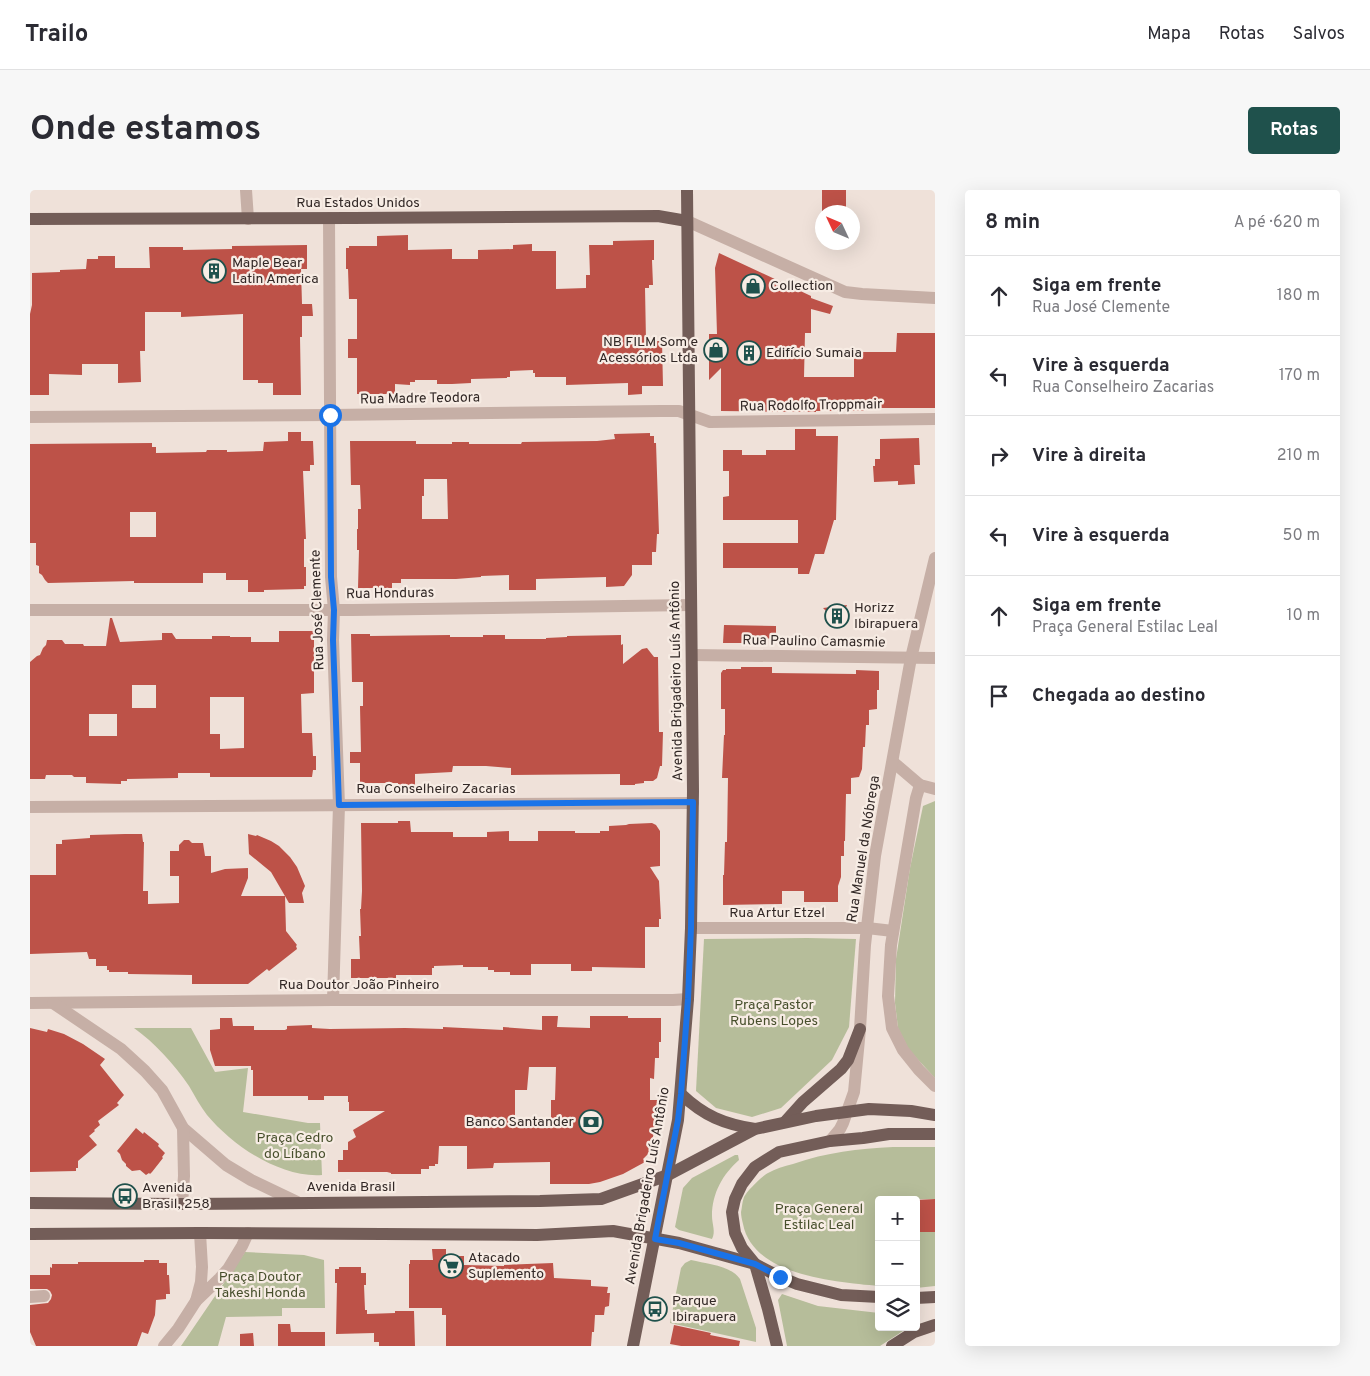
<!DOCTYPE html>
<html lang="pt">
<meta charset="utf-8">
<style>
body{margin:0;font-family:Overpass,sans-serif;background:#f7f7f7;color:#2b2b33}
.controls{position:absolute;right:15px;bottom:15px;display:grid;overflow:hidden;border-radius:5px;box-shadow:0 5px 20px #0002}
.controls button{width:45px;height:45px;display:grid;place-items:center;padding:0;border:0;border-bottom:1px solid #e1e1e2;background:#fff;color:#2b2b33;font:25px sans-serif}
.compass{position:absolute;left:785px;top:15px;width:45px;height:45px;border-radius:50%;background:#fff;box-shadow:0 5px 20px #0002;rotate:314deg}
.stop{position:absolute;width:15px;height:15px;margin:-11px;border:4px solid #1a73e8;border-radius:50%;background:#fff}
.stop.end{background:#1a73e8;border-color:#fff;box-shadow:0 1px 5px #0008}
.list{margin:0;padding:0;list-style:none}
h2{display:flex;justify-content:space-between;align-items:center;height:65px;margin:0;padding:0 20px;font-size:21px}
h2 small{font-size:16px;font-weight:400;color:#7c7c81}
.list li{display:grid;grid-template-columns:32px 1fr auto;gap:15px;align-items:center;box-sizing:border-box;height:80px;padding:0 20px;border-top:1px solid #e1e1e2}
.list b{display:block;font-size:19px;white-space:nowrap}
.list p{margin:0;font-size:16px;white-space:nowrap;color:#7c7c81}
.list em{font-size:16px;font-style:normal;color:#7c7c81}
.icon{flex:none;width:28px;height:28px;fill:none;stroke:currentColor;stroke-width:2;stroke-linecap:round;stroke-linejoin:round}
.map{position:relative;flex:none;width:905px;height:1156px;overflow:hidden;border-radius:5px}
header{display:flex;align-items:center;gap:30px;box-sizing:border-box;height:70px;padding:0 25px;background:#fff;border-bottom:1px solid #e1e1e2}
header strong{font-size:24px}
nav{display:flex;gap:28px;margin-inline-start:auto;font-size:18px}
.intro{display:flex;align-items:center;justify-content:space-between;box-sizing:border-box;height:120px;padding:0 30px}
h1{margin:0;font-size:35px}
.button{padding:12px 22px;border-radius:5px;background:#1f514c;color:#fff;font-size:18px;font-weight:700}
main{display:flex;gap:30px;padding:0 30px}
aside{flex:1;background:#fff;border-radius:5px;box-shadow:0 5px 20px #0002}
.map>svg:first-child{display:block}
.green{fill:#b6bd9a}
.building{fill:#bd5248;fill-rule:evenodd}
.lines{fill:none;stroke-linecap:round;stroke-linejoin:round}
.minor{stroke:#c6afa6;stroke-width:12}
.major{stroke:#735d58;stroke-width:12}
.route{stroke:#1a73e8;stroke-width:6}
.labels{text-anchor:middle;dominant-baseline:central;stroke-width:4.5;stroke-linejoin:round;paint-order:stroke}
.street-label{font-size:14px;fill:#322826;stroke:#f7ece4}
.poi-label{font-size:14px;fill:#322826;stroke:#f7ece4;text-anchor:start}
.park-label{font-size:14px;fill:#474f2c;stroke:#f7ece4}
</style>
<header>
<strong>Trailo</strong>
<nav><a>Mapa</a><a>Rotas</a><a>Salvos</a></nav>
</header>
<div class="intro"><h1>Onde estamos</h1><a class="button">Rotas</a></div>
<main>
<div class="map">
<svg width="905" height="1156" viewBox="0 0 905 1156">
<rect width="100%" height="100%" fill="#efe1d9"/>
<g class="green">
<path d="M905,611V888L879,860L868,838L865,813L866,769L880,678L893,616Z"/>
<path d="M777,748L826,749L819,837L802,870L751,918L722,927L686,918L666,901L674,749Z"/>
<path d="M104,838H161L185,882L218,878L213,922L278,933H290L292,985C250,988 203,956 177,925C170,916 165,906 159,896C144,874 125,853 104,838Z"/>
<path d="M863,957H905V1009L849,1010V1096C806,1092 723,1086 713,1034C712,1030 711,1026 711,1022C712,1018 712,1012 714,1007C717,1001 731,987 738,983C745,979 754,976 763,974C797,962 828,959 863,957Z"/>
<path d="M705,965H708L709,970C693,984 682,1003 682,1026C682,1034 686,1042 682,1049L649,1040L645,1037L653,998L662,988Z"/>
<path d="M886,1042H905V1096L886,1098Z"/>
<path d="M215,1062L274,1065L294,1070L295,1118H252V1126L196,1127L188,1156H151Z"/>
<path d="M661,1070C677,1074 700,1075 710,1089L726,1138V1152L640,1133L651,1078L655,1073Z"/>
<path d="M752,1104L788,1116L849,1123V1137H875L876,1139L850,1156H757L748,1110Z"/>
</g>
<g class="building">
<rect x="792" y="0" width="24" height="22"/>
<path d="M378,45V60L422,59V69H448V60L483,59V55L502,54V61H526V99L556,98V85H560L559,55H583V51L624,50V70H622L623,95H619V98H615L616,151H632L633,196H612V204L598,205V193L536,195V187H505V183H503V180L480,181V187H477V188L441,189V193L422,194H407V190H385V192H380V195L365,194V204H327V168H318V149H327V109H319L318,79H316V58H319V56H347V46Z"/>
<path d="M277,55V79H271L272,114H282L283,126H272V147H270L271,205H243V193H228V190H213V124L151,127V122H115V161H110L111,192L88,193V174H52V185L19,184V205H0V124L2,115V83L30,82V80L56,79L57,69H68V66H85V78H120L119,57H153V60L202,59V56Z"/>
<path d="M689,63L781,106V108L803,116L800,124L781,119V143H775L774,187H824V162H866L867,143H905V218H834V221H786V222L691,221V178L679,190V144H687L685,78Z"/>
<path d="M765,239H786V246H808L806,330H804L794,364H785L779,384H768V378H693V353H768V330H693V307L699,306V281H693V260H712V265H736V260H765Z"/>
<path d="M258,242H271V251H283L284,275H280V281H273L276,349H274V377H276V396H274V399L234,400V402H218V390H196V383H173V393H104V391L18,393L15,390L12,385L9,383V376L6,375V353H0V254L122,253V257H126V263L176,262L177,260H197V262L233,261L234,252L258,251ZM100,322H126V347H100Z"/>
<path d="M620,243V246H624V253H626L629,344H627L626,362H622V375H602V385L594,396L576,397V387L506,389V400H479V385L451,386V387L426,389H371V393H362V398H328L329,360H327V339H328V319H331L330,295H321L320,251H386V254H422V252H439V254H491L492,252L567,251L585,249L584,244ZM394,289H417L418,329H392V306H394Z"/>
<path d="M889,248L890,275H884L885,294L868,295V291L844,292L843,276H845V269H850V249Z"/>
<path d="M817,415L809,434L793,418Z"/>
<path d="M80,428H82L90,452L132,450V443H142L146,449H182V446H200V447H221V452H249V441H284V503L271,504L272,543H282L283,566H286V580H283L282,587H180V583H148V588L97,589V591H91V594L56,593V587H44L42,585H16L15,589H0V472L7,466L10,465L13,458L16,455L17,450H32L35,454H53L54,456H76ZM102,495H126V518H102ZM180,507H214V558L190,559V544H180ZM59,524H87V546H59Z"/>
<path d="M694,435L746,436V449L731,448V451H727V453H693Z"/>
<path d="M321,444H340V446L420,445V447H453V445H475V449H516V448L537,447V446L591,445V455L593,454V474L612,459L617,458L624,467H628L629,542H633L632,576H630L627,588L623,591H614V593L605,594V595H590V584L481,585V578L456,576H423L422,582L385,584V597H368V593H330V573H320V562H331L330,516H333V492H322Z"/>
<path d="M711,477H742V483L826,484V480L849,481V500H847V519L839,520V535H836L835,557H833L832,579L829,587L821,588V604H816L815,651H814V666H811V687L808,696V712H774V701H752V714L693,715V685H694L695,652H697L698,588H692L694,545H695V519H691V483L693,480H696V479H711Z"/>
<path d="M368,631H380L381,642H423V647H457V642L479,641V651H508V641H545V643H570V641H579V636L596,635L599,634L622,633L626,635L630,641V676L620,677L629,691L631,729H629V737H615V778L562,777V781H541V774H501V785H480V782H464V780H458V777H433V775L404,776V778H402V785H366V788H321V769H330L329,746H331L330,719H331L332,701L331,633H368Z"/>
<path d="M95,644H112L113,652H114L113,701H118V714L149,713V686H140V661H149V655L154,650H159L162,653H173L175,666H181V683L195,679L218,678V688L211,706H255L256,741L267,755L266,756L267,759L239,781L237,779L218,794H162V785L98,784V782H79V780H77V776H66V769H59L57,762L0,764V685H26V654H32V650L60,648V645Z"/>
<path d="M218,644L226,646L227,645L241,651L249,656L260,667L267,677L275,696L272,703L274,713H259L241,682L219,664Z"/>
<path d="M512,826H528L527,837L560,838V826H598V828H631V852H629V868H625L624,889L620,888V910H630L621,957L619,963L613,969L615,972L593,984L570,992L559,994H520V972L464,973L463,978L437,979V956H409L408,974H405V976H399V979H391V984H361V983L357,982H308V970H313V960H318V952L326,947L323,940L355,921H319V912H318V906H294V910H278V906H223V880H221V876H185L180,860V840L190,839V828H202L203,836H224V840H255L257,839V836L282,835V838L300,839L375,838L413,839V837L473,840V837L512,840ZM499,877H526L525,910H521V934H485V900H497Z"/>
<path d="M0,838L17,842L18,839L34,844L53,854L75,869L70,875L94,905L87,913L89,915L68,931L70,935L64,940L65,941L59,946L67,955L48,971V978H46V981L0,982Z"/>
<path d="M106,938L113,944L114,942L129,954L128,956L135,963L132,967L133,968L122,982L120,984L119,983L116,985L110,980L102,981L96,976V974L92,970L90,964L87,961Z"/>
<path d="M905,1009V1042H886V1010Z"/>
<path d="M402,1059H416V1066H434V1075L474,1076V1075L523,1073L524,1088L561,1090V1096L578,1097L577,1103H580L579,1116L575,1117L574,1125H565L564,1142H562L561,1156H416V1125H412V1118H379V1074H380V1070H403Z"/>
<path d="M114,1070H129V1073H137V1085H139L140,1104H136V1109L126,1110L125,1125L118,1144L112,1142L107,1156H6L0,1142V1115L18,1113L21,1109L22,1105L20,1101L17,1099H0V1085H20V1077L22,1078V1074H48V1072H114Z"/>
<path d="M309,1077H331V1083H336V1095H334L335,1120H337V1124L365,1123V1121H384L385,1156H349V1152H344V1143L306,1144L307,1093H305V1079H309Z"/>
<path d="M248,1134H260L261,1142H295V1156H248Z"/>
<path d="M644,1135L681,1143L680,1145L710,1151L709,1156H651L640,1154Z"/>
<path d="M223,1143L224,1156H210V1144Z"/>
</g>
<g class="lines">
<g class="minor">
<path d="M216,0L218,29"/>
<path d="M299,28L301,387L304,420L303,450L309,615L303,810"/>
<path d="M657,31L815,102L832,104L905,108"/>
<path d="M0,227L301,225L631,221H649L680,232L905,229"/>
<path d="M0,420H323L661,415"/>
<path d="M662,465L905,468"/>
<path d="M863,572L890,595L905,599"/>
<path d="M890,595L886,608L861,755L858,806L862,838L873,860L889,880L905,896"/>
<path d="M0,617L663,613"/>
<path d="M661,738H837L863,741"/>
<path d="M0,813L303,810H643L658,809"/>
<path d="M23,813L91,859L115,881L132,900L153,938L196,975L221,990L267,1012"/>
<path d="M800,951L810,939L813,933L824,902L830,839L835,755L845,666L881,468L905,368"/>
<path d="M152,1014L154,986L153,938"/>
<path d="M0,1107L14,1106"/>
<path d="M166,1111L171,1092L172,1077L170,1043"/>
<path d="M134,1156L148,1139L166,1111L190,1088L198,1079L212,1056L218,1043"/>
</g>
<g class="major">
<path d="M0,29L323,28L628,26L657,31"/>
<path d="M651,904C674,926 694,934 725,939"/>
<path d="M755,932L773,912L811,879L818,870L830,839"/>
<path d="M0,1013L152,1014L510,1011L571,1009L638,985L725,939L786,926L839,919L881,921L905,925"/>
<path d="M0,1044L170,1043L507,1045L583,1041L649,1053L725,1074"/>
<path d="M725,1074L738,1119L747,1156"/>
<path d="M849,1107L811,1105L767,1094L750,1087L725,1074L712,1058L705,1043L702,1022L705,1009L712,994L725,977L749,962L800,951L833,948L859,944H905"/>
<path d="M886,1108L905,1107"/>
<path d="M603,1156L648,930L658,809L661,738L663,601L657,0"/>
<path d="M862,1156L884,1142L905,1135"/>
</g>
</g>
<g class="lines">
<path class="route" d="M300,225L301,387L304,420L303,450L309,615L663,612L661,738L658,809L651,904L648,930L625,1049L649,1053L725,1074L750,1087"/>
</g>
<defs>
<g id="building-ring" transform="scale(1.25)"><circle r="9.5" fill="#f7ece4" stroke="#1f514c" stroke-width="1.5"/><path d="M-4-6H4V6H1V3H-1V6H-4ZM-2.5-4.3h1.7v1.8h-1.7ZM.8-4.3h1.7v1.8H.8ZM-2.5-1h1.7V.8h-1.7ZM.8-1h1.7V.8H.8Z" fill="#1f514c"/></g>
<g id="shop-ring" transform="scale(1.25)"><circle r="9.5" fill="#f7ece4" stroke="#1f514c" stroke-width="1.5"/><path d="M-5-2.5h2.3a2.7 3.5 0 0 1 5.4 0H5L5.5 6h-11ZM-1.5-2.5h3a1.5 2.3 0 0 0-3 0Z" fill="#1f514c"/></g>
<g id="bank-ring" transform="scale(1.25)"><circle r="9.5" fill="#f7ece4" stroke="#1f514c" stroke-width="1.5"/><path d="M-6-4H6V4H-6ZM0-2.3a2.3 2.3 0 1 0 0 4.6a2.3 2.3 0 1 0 0-4.6Z" fill="#1f514c"/></g>
<g id="bus-ring" transform="scale(1.25)"><circle r="9.5" fill="#f7ece4" stroke="#1f514c" stroke-width="1.5"/><path d="M-5-6H5V4H4V6H2V4H-2V6H-4V4H-5ZM-3.5-4V0h7V-4ZM-3.5 1.2v1.5H-2V1.2ZM2 1.2v1.5H3.5V1.2Z" fill="#1f514c"/></g>
<g id="supermarket-ring" transform="scale(1.25)"><circle r="9.5" fill="#f7ece4" stroke="#1f514c" stroke-width="1.5"/><path d="M-6-5.5h2.5l.6 2H6L4.5 2H-2.5L-4.4-4H-6ZM-1.5 3.2a1.3 1.3 0 1 0 .1 0ZM3 3.2a1.3 1.3 0 1 0 .1 0Z" fill="#1f514c"/></g>
</defs>
<g fill-rule="evenodd">
<use href="#building-ring" x="184" y="81"/>
<use href="#shop-ring" x="723" y="96"/>
<use href="#shop-ring" x="686" y="160"/>
<use href="#building-ring" x="719" y="163"/>
<use href="#building-ring" x="807" y="426"/>
<use href="#bank-ring" x="561" y="932"/>
<use href="#bus-ring" x="95" y="1006"/>
<use href="#supermarket-ring" x="421" y="1076"/>
<use href="#bus-ring" x="625" y="1119"/>
</g>
<g class="labels">
<g class="street-label">
<text x="328" y="13">Rua Estados Unidos</text>
<text transform="translate(390 209) rotate(-1)">Rua Madre Teodora</text>
<text transform="translate(781 216) rotate(-1)">Rua Rodolfo Troppmair</text>
<text transform="translate(360 404) rotate(-1)">Rua Honduras</text>
<text transform="translate(288 420) rotate(-92)">Rua José Clemente</text>
<text transform="translate(784 452) rotate(1)">Rua Paulino Camasmie</text>
<text transform="translate(647 491) rotate(-91)">Avenida Brigadeiro Luís Antônio</text>
<text x="406" y="599">Rua Conselheiro Zacarias</text>
<text transform="translate(834 659) rotate(-81)">Rua Manuel da Nóbrega</text>
<text x="747" y="723">Rua Artur Etzel</text>
<text x="329" y="795">Rua Doutor João Pinheiro</text>
<text transform="translate(618 996) rotate(-80)">Avenida Brigadeiro Luís Antônio</text>
<text x="321" y="997">Avenida Brasil</text>
</g>
<g class="poi-label">
<text x="202" y="73">Maple Bear<tspan x="202" dy="16">Latin America</tspan></text>
<text x="740" y="96">Collection</text>
<text x="668" y="152" text-anchor="end">NB FILM Som e<tspan x="668" dy="16">Acessórios Ltda</tspan></text>
<text x="736" y="163">Edifício Sumaia</text>
<text x="824" y="418">Horizz<tspan x="824" dy="16">Ibirapuera</tspan></text>
<text x="544" y="932" text-anchor="end">Banco Santander</text>
<text x="112" y="998">Avenida<tspan x="112" dy="16">Brasil, 258</tspan></text>
<text x="438" y="1068">Atacado<tspan x="438" dy="16">Suplemento</tspan></text>
<text x="642" y="1111">Parque<tspan x="642" dy="16">Ibirapuera</tspan></text>
</g>
<g class="park-label">
<text x="744" y="815">Praça Pastor<tspan x="744" dy="16">Rubens Lopes</tspan></text>
<text x="265" y="948">Praça Cedro<tspan x="265" dy="16">do Líbano</tspan></text>
<text x="789" y="1019">Praça General<tspan x="789" dy="16">Estilac Leal</tspan></text>
<text x="230" y="1087">Praça Doutor<tspan x="230" dy="16">Takeshi Honda</tspan></text>
</g>
</g>
</svg>
<div class="controls">
<button>+</button>
<button>−</button>
<button><svg class="icon" aria-label="layers" viewBox="0 0 24 24"><path d="M12 4l9 5-9 5-9-5zM3 14l9 5 9-5"/></svg></button>
</div>
<svg class="compass" viewBox="-18 -18 36 36"><path d="M0-13l5 13h-10z" fill="#e53935"/><path d="M0 13l5-13h-10z" fill="#7c7c81"/></svg>
<div class="stop" style="left:300px;top:225px"></div>
<div class="stop end" style="left:750px;top:1087px"></div>
</div>
<aside>
<h2>8 min<small>A pé · 620 m</small></h2>
<ul class="list">
<li><svg class="icon" aria-label="ahead" viewBox="0 0 24 24"><path d="M12 20V5M6 11l6-6 6 6"/></svg><div><b>Siga em frente</b><p>Rua José Clemente</p></div><em>180 m</em></li>
<li><svg class="icon" aria-label="left" viewBox="0 0 24 24"><path d="M17 20v-9H6M10 6l-5 5 5 5"/></svg><div><b>Vire à esquerda</b><p>Rua Conselheiro Zacarias</p></div><em>170 m</em></li>
<li><svg class="icon" aria-label="right" viewBox="0 0 24 24"><path d="M7 20v-9h11M14 6l5 5-5 5"/></svg><div><b>Vire à direita</b></div><em>210 m</em></li>
<li><svg class="icon" aria-label="left" viewBox="0 0 24 24"><path d="M17 20v-9H6M10 6l-5 5 5 5"/></svg><div><b>Vire à esquerda</b></div><em>50 m</em></li>
<li><svg class="icon" aria-label="ahead" viewBox="0 0 24 24"><path d="M12 20V5M6 11l6-6 6 6"/></svg><div><b>Siga em frente</b><p>Praça General Estilac Leal</p></div><em>10 m</em></li>
<li><svg class="icon" aria-label="arrive" viewBox="0 0 24 24"><path d="M6 21V4h12l-3 4 3 4H6"/></svg><div><b>Chegada ao destino</b></div></li>
</ul>
</aside>
</main>
